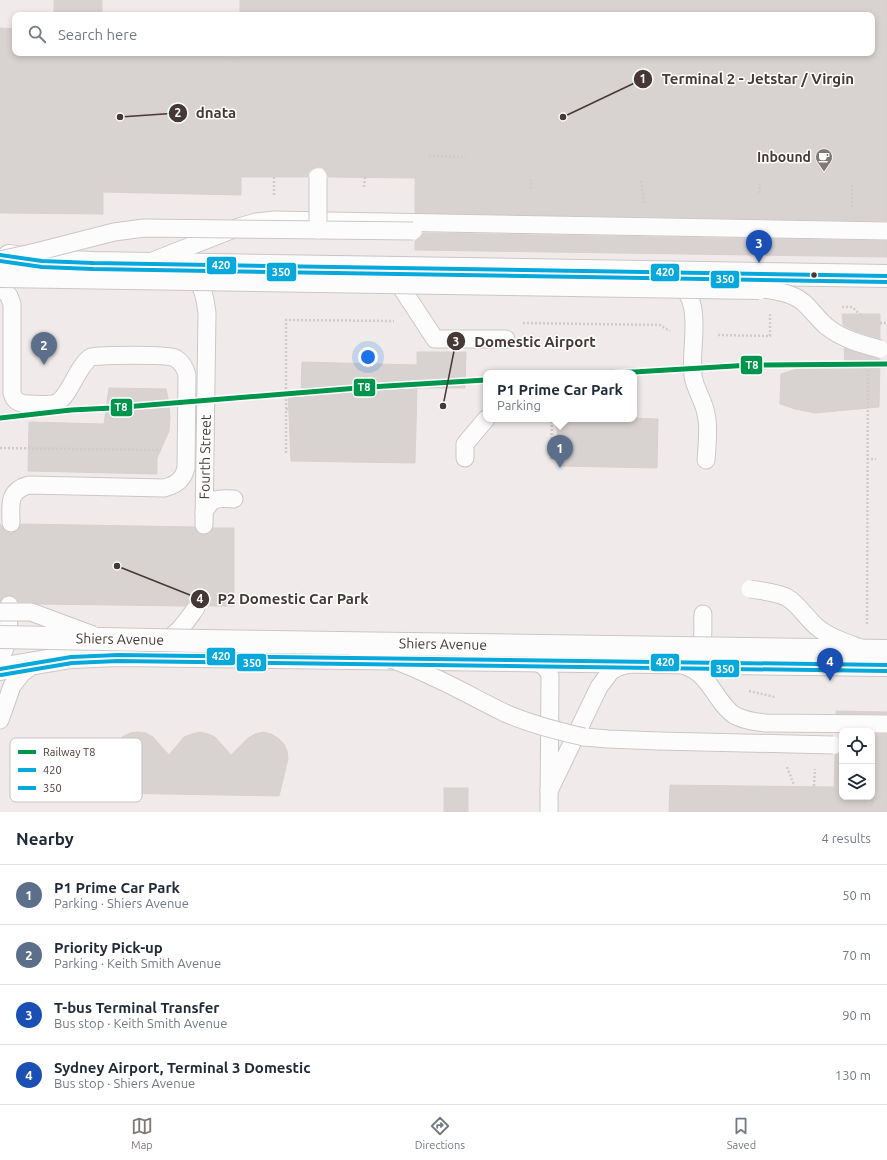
<!DOCTYPE html>
<meta charset="utf-8">
<style>
body{margin:0;font-family:Ubuntu,sans-serif;background:#f6f6f7;color:#1f2937}
.controls{position:absolute;right:12px;bottom:12px;display:grid;overflow:hidden;border-radius:8px;box-shadow:0 2px 6px #0003}
.controls button{width:36px;height:36px;display:grid;place-items:center;padding:0;border:0;border-bottom:1px solid #e0e1e3;background:#fff;color:#1f2937;font:20px sans-serif}
.you{position:absolute;left:368px;top:357px;width:14px;height:14px;margin:-10px;border:3px solid #fff;border-radius:50%;background:#1a73e8;box-shadow:0 0 0 6px #1a73e833}
.badge{display:grid;place-items:center;width:26px;height:26px;border-radius:50%;background:#817775;color:#fff;font-size:13px;font-weight:700}
.pin{position:absolute;translate:-50% -33px;filter:drop-shadow(0 1px 2px #0008)}
.pin::after{content:'';position:absolute;top:21px;width:14px;height:12px;background:inherit;clip-path:polygon(0 0,100% 0,50% 100%)}
.popup{position:absolute;left:483px;top:370px;width:154px;height:52px;box-sizing:border-box;display:grid;place-content:center;border-radius:8px;background:#fff;filter:drop-shadow(0 1px 3px #0005);font-size:13px;white-space:nowrap;color:#747a83}
.popup b{font-size:15px;color:#1f2937}
.popup::after{content:'';position:absolute;left:50%;top:100%;margin-left:-8px;border:8px solid transparent;border-top-color:#fff}
.list{margin:0;padding:0;list-style:none}
h2{display:flex;justify-content:space-between;align-items:center;height:52px;margin:0;padding:0 16px;font-size:17px}
h2 small{font-size:13px;font-weight:400;color:#747a83}
.list li{display:grid;grid-template-columns:26px 1fr auto;gap:12px;align-items:center;box-sizing:border-box;height:60px;padding:0 16px;border-top:1px solid #e0e1e3}
.list b{display:block;font-size:15px;white-space:nowrap}
.list p{margin:0;font-size:13px;white-space:nowrap;color:#747a83}
.list em{font-size:13px;font-style:normal;color:#747a83}
.icon{flex:none;width:22px;height:22px;fill:none;stroke:currentColor;stroke-width:2;stroke-linecap:round;stroke-linejoin:round}
.map{position:relative;flex:none;width:887px;height:812px;overflow:hidden}
.search{position:absolute;background:#fff;box-shadow:0 2px 6px #0003;left:12px;right:12px;top:12px;height:44px;display:flex;align-items:center;gap:10px;box-sizing:border-box;padding:0 14px;border-radius:8px;color:#747a83;font-size:15px}
.sheet{height:292px;background:#fff}
nav{display:flex;justify-content:space-around;align-items:center;box-sizing:border-box;height:56px;border-top:1px solid #e0e1e3;background:#fff;font-size:11px;color:#747a83}
nav a{display:grid;justify-items:center;gap:2px}
nav .on{color:#817775}
.map>svg:first-child{display:block}
.building{fill:#d8d2d1;stroke:#d8d1d0}
.lines{fill:none;stroke-linecap:round;stroke-linejoin:round}
.service-casing{stroke:#ccc7c6;stroke-width:19}
.tertiary-casing{stroke:#ccc7c6;stroke-width:24}
.path{stroke:#d0cccb;stroke-width:2.5;stroke-dasharray:2 2;stroke-linecap:butt}
.service{stroke:#fdfcfc;stroke-width:17}
.tertiary{stroke:#fdfcfc;stroke-width:22}
.service-bridge-casing{stroke:#ccc7c6;stroke-width:19;stroke-linecap:butt}
.tertiary-bridge-casing{stroke:#ccc7c6;stroke-width:24;stroke-linecap:butt}
.service-bridge{stroke:#fdfcfc;stroke-width:17}
.tertiary-bridge{stroke:#fdfcfc;stroke-width:22}
.bus-1-casing{stroke:#fff;stroke-width:7}
.bus-2-casing{stroke:#fff;stroke-width:7}
.bus-1{stroke:#07a8dc;stroke-width:4}
.bus-2{stroke:#07a8dc;stroke-width:4}
.rail-1-casing{stroke:#fff;stroke-width:8}
.rail-1{stroke:#00954c;stroke-width:5}
.bus-dot{fill:#453836;stroke:#fff;stroke-width:1.5}
.labels{text-anchor:middle;dominant-baseline:central;stroke-width:3;stroke-linejoin:round;paint-order:stroke}
.poi-label{font-size:14px;font-weight:bold;fill:#453836;stroke:#fff;text-anchor:end}
.street-label{font-size:14px;fill:#453836;stroke:#fff}
.key{fill:#fff;stroke:#c7c3c3;stroke-width:1}
.key-label{font-size:11px;fill:#453836}
.leader{fill:none;stroke:#453836;stroke-width:1.5}
.callout-dot{fill:#453836;stroke:#fff;stroke-width:1.5}
.mark-label{font-size:12px;text-anchor:middle;font-weight:bold;fill:#fff}
.callout-label{font-size:15px;text-anchor:middle;font-weight:bold;fill:#453836;stroke:#fff;stroke-width:3;stroke-linejoin:round;paint-order:stroke}
.line-badge{stroke:#fff;stroke-width:1.5}
.badge-label{font-size:11px;text-anchor:middle;font-weight:bold;fill:#fff}
</style>
<div class="map">
<svg width="887" height="812" viewBox="0 0 887 812">
<rect width="100%" height="100%" fill="#f0ebea"/>
<g class="building">
<rect x="54" y="0" width="48" height="15"/>
<path d="M240,0H887V221L415,213V178L328,177L326,172L323,168L318,167L313,169L309,172L308,177H241V195L103,192V214L0,213V28L15,29V53H101V54L239,57V53H872V15H240Z"/>
<path d="M423,233L887,241V257L415,250V241L421,236Z"/>
<path d="M842,314H880V339L855,331L843,325Z"/>
<path d="M844,348L880,359L879,407L815,413L795,409L780,404L781,374L797,369L812,368L845,367Z"/>
<path d="M417,352H466L465,388H417L415,463L291,461L288,392L301,391L302,362L417,365Z"/>
<path d="M109,388L166,389L169,403L170,417L169,431L157,458V474L28,471L29,422L104,424Z"/>
<path d="M634,418L658,419L657,468L561,466L556,419H634Z"/>
<path d="M0,524L6,532L11,533L16,531L21,524L195,527L199,533L203,535L209,534L213,528H234V606H206L202,600L197,598L192,599L185,606L37,604L31,602H18L15,597L9,595L4,596L0,601Z"/>
<path d="M836,711L887,712V714H836Z"/>
<path d="M138,732L146,733L153,737L169,755L184,737L192,734L200,732L208,734L215,737L231,755L248,738L255,734L263,732L271,734L278,738L284,744L287,751L288,759L279,796L110,793L114,750L117,743L122,737L130,733Z"/>
<path d="M872,734H887V812H669L670,785L834,787L835,755L838,754L842,749V797H872Z"/>
<rect x="444" y="788" width="24" height="24"/>
</g>
<g class="lines">
<g class="service-casing">
<g id="service">
<path d="M150,262L239,227L256,222L275,220L887,231"/>
<path d="M188,272C203,282 205,297 207,313L204,525"/>
<path d="M393,275L435,339H506"/>
<path d="M675,281C706,299 689,347 693,376C695,389 704,401 706,414C709,424 707,449 706,460"/>
<path d="M0,286L9,296L12,304V393C14,401 20,404 28,404C37,404 48,406 56,403C69,398 77,366 91,357C102,355 167,354 175,358C182,362 185,367 187,375L186,468C183,480 176,485 164,488L29,485C7,491 11,505 11,523"/>
<path d="M465,458V444L486,419"/>
<path d="M204,512C212,497 218,498 234,499"/>
<path d="M162,643C179,633 185,623 196,608"/>
<path d="M0,657C11,643 8,622 9,605"/>
<path d="M694,657C706,649 702,627 703,614"/>
<path d="M529,660C539,663 547,665 550,676L549,812"/>
<path d="M679,664C704,670 708,685 723,704C727,709 731,714 736,716C746,721 756,722 766,723L887,724"/>
<path d="M0,720L12,686L22,673L36,663"/>
<path d="M584,737L608,739L659,741"/>
<path d="M549,791L599,687L611,671L618,667L630,664"/>
</g>
</g>
<g class="tertiary-casing">
<g id="tertiary">
<path d="M9,256L42,261L93,263L887,276"/>
<path d="M0,669L71,657L118,655L887,665"/>
</g>
</g>
<g class="path">
<path d="M429,156L466,157"/>
<path d="M274,177V196"/>
<path d="M641,181L644,203"/>
<path d="M852,185V207"/>
<path d="M364,187L365,177"/>
<path d="M531,189V180"/>
<path d="M759,193L760,183"/>
<path d="M842,307H852L863,317"/>
<path d="M523,323L660,325L670,331"/>
<path d="M880,323H887"/>
<path d="M718,335L770,336V314"/>
<path d="M286,409V320L394,321"/>
<path d="M0,448L161,450"/>
<path d="M286,453V409H289"/>
<path d="M551,459L552,419"/>
<path d="M867,459H876"/>
<path d="M867,624L868,370"/>
<path d="M749,691L775,697"/>
<path d="M787,767L794,785"/>
<path d="M872,773V747"/>
<path d="M814,786L815,769"/>
<path d="M871,806L872,797"/>
</g>
<use href="#service" class="service"/>
<use href="#tertiary" class="tertiary"/>
<g class="service-bridge-casing">
<g id="service-bridge">
<path d="M318,177V230"/>
<path d="M0,260L36,252L114,232L144,228L413,231"/>
<path d="M759,288C774,291 791,292 803,302C811,309 818,319 826,326C842,339 861,344 880,349"/>
<path d="M750,589C762,591 775,592 786,597C799,604 806,618 817,627C829,637 844,642 858,647"/>
<path d="M0,612H31L93,635"/>
<path d="M356,649C381,655 407,664 431,676C456,687 480,701 505,713C530,724 557,731 584,737"/>
<path d="M659,741L833,745"/>
</g>
</g>
<g class="tertiary-bridge-casing">
<g id="tertiary-bridge">
<path d="M0,276L759,288"/>
<path d="M0,637L202,641L887,651"/>
</g>
</g>
<use href="#service-bridge" class="service-bridge"/>
<use href="#tertiary-bridge" class="tertiary-bridge"/>
<g class="bus-1-casing">
<g id="bus-1">
<path d="M0,255L42,261L93,263L887,276"/>
<path d="M0,669L71,657L118,655L887,665"/>
</g>
</g>
<g class="bus-2-casing">
<g id="bus-2">
<path d="M0,261L42,267L93,269L887,282"/>
<path d="M1,675L72,663L118,661L887,671"/>
</g>
</g>
<use href="#bus-1" class="bus-1"/>
<use href="#bus-2" class="bus-2"/>
<g class="rail-1-casing">
<g id="rail-1">
<path d="M617,373L751,365L887,364"/>
<path d="M0,418L71,410L112,408L370,387L486,380"/>
</g>
</g>
<use href="#rail-1" class="rail-1"/>
</g>
<defs>
<g id="cafe-pin" transform="scale(0.9)"><path d="M0 17L-7.5 6A9.5 9.5 0 1 1 7.5 6Z" fill="#817775" stroke="#fff"/><path d="M-5.5-4.5H6V0H3Q3 3.5 0 3.5H-2.5Q-5.5 3.5-5.5 0ZM3-3.2v2h1.7v-2ZM-6 4.5H4V6H-6Z" fill="#fff"/></g>
</defs>
<g fill-rule="evenodd">
<use href="#cafe-pin" x="824" y="157"/>
</g>
<circle class="bus-dot" cx="814" cy="275" r="3.5"/>
<g class="labels">
<g class="poi-label">
<text x="811" y="157">Inbound</text>
</g>
<g class="street-label">
<text transform="translate(205 457) rotate(-89)">Fourth Street</text>
<text transform="translate(120 639) rotate(1)">Shiers Avenue</text>
<text transform="translate(443 644) rotate(1)">Shiers Avenue</text>
</g>
</g>
<rect x="10" y="738" width="132" height="64" rx="6" class="key"/>
<rect x="18" y="750" width="18" height="4" fill="#00954c"/>
<rect x="18" y="768" width="18" height="4" fill="#07a8dc"/>
<rect x="18" y="786" width="18" height="4" fill="#07a8dc"/>
<g class="key-label">
<text x="43" y="756">Railway T8</text>
<text x="43" y="774">420</text>
<text x="43" y="792">350</text>
</g>
<path class="leader" d="M563 117L643 79M120 117L178 113M443 406L456 341M117 566L200 599"/>
<g class="callout-dot">
<circle cx="563" cy="117" r="4"/>
<circle cx="120" cy="117" r="4"/>
<circle cx="443" cy="406" r="4"/>
<circle cx="117" cy="566" r="4"/>
<circle cx="643" cy="79" r="10"/>
<circle cx="178" cy="113" r="10"/>
<circle cx="456" cy="341" r="10"/>
<circle cx="200" cy="599" r="10"/>
</g>
<g class="mark-label">
<text x="643" y="83">1</text>
<text x="178" y="117">2</text>
<text x="456" y="346">3</text>
<text x="200" y="603">4</text>
</g>
<g class="callout-label">
<text x="758" y="84">Terminal 2 - Jetstar / Virgin</text>
<text x="216" y="118">dnata</text>
<text x="535" y="347">Domestic Airport</text>
<text x="293" y="604">P2 Domestic Car Park</text>
</g>
<g class="line-badge">
<rect x="206" y="256" width="31" height="19" rx="4" fill="#07a8dc"/>
<rect x="266" y="262" width="31" height="20" rx="4" fill="#07a8dc"/>
<rect x="650" y="263" width="30" height="19" rx="4" fill="#07a8dc"/>
<rect x="710" y="270" width="30" height="19" rx="4" fill="#07a8dc"/>
<rect x="740" y="355" width="23" height="20" rx="4" fill="#00954c"/>
<rect x="353" y="378" width="23" height="19" rx="4" fill="#00954c"/>
<rect x="110" y="398" width="23" height="19" rx="4" fill="#00954c"/>
<rect x="206" y="647" width="30" height="19" rx="4" fill="#07a8dc"/>
<rect x="650" y="653" width="30" height="19" rx="4" fill="#07a8dc"/>
<rect x="236" y="653" width="31" height="19" rx="4" fill="#07a8dc"/>
<rect x="710" y="659" width="30" height="19" rx="4" fill="#07a8dc"/>
</g>
<g class="badge-label">
<text x="221" y="269">420</text>
<text x="281" y="276">350</text>
<text x="665" y="276">420</text>
<text x="725" y="283">350</text>
<text x="752" y="369">T8</text>
<text x="364" y="391">T8</text>
<text x="121" y="411">T8</text>
<text x="221" y="660">420</text>
<text x="665" y="666">420</text>
<text x="252" y="667">350</text>
<text x="725" y="673">350</text>
</g>
</svg>
<div class="controls">
<button><svg class="icon" aria-label="locate" viewBox="0 0 24 24"><circle cx="12" cy="12" r="6"/><path d="M12 2v4M12 18v4M2 12h4M18 12h4"/></svg></button>
<button><svg class="icon" aria-label="layers" viewBox="0 0 24 24"><path d="M12 4l9 5-9 5-9-5zM3 14l9 5 9-5"/></svg></button>
</div>
<div class="you"></div>
<div class="pin badge" style="left:560px;top:468px;background:#5c6f8a">1</div>
<div class="popup"><b>P1 Prime Car Park</b>Parking</div>
<div class="pin badge" style="left:44px;top:365px;background:#5c6f8a">2</div>
<div class="pin badge" style="left:759px;top:263px;background:#1a4fb4">3</div>
<div class="pin badge" style="left:830px;top:681px;background:#1a4fb4">4</div>
<div class="search"><svg class="icon" aria-label="search" viewBox="0 0 24 24"><circle cx="10" cy="10" r="6"/><path d="M15 15l6 6"/></svg>Search here</div>
</div>
<section class="sheet">
<h2>Nearby<small>4 results</small></h2>
<ul class="list">
<li><span class="badge" style="background:#5c6f8a">1</span><div><b>P1 Prime Car Park</b><p>Parking · Shiers Avenue</p></div><em>50 m</em></li>
<li><span class="badge" style="background:#5c6f8a">2</span><div><b>Priority Pick-up</b><p>Parking · Keith Smith Avenue</p></div><em>70 m</em></li>
<li><span class="badge" style="background:#1a4fb4">3</span><div><b>T-bus Terminal Transfer</b><p>Bus stop · Keith Smith Avenue</p></div><em>90 m</em></li>
<li><span class="badge" style="background:#1a4fb4">4</span><div><b>Sydney Airport, Terminal 3 Domestic</b><p>Bus stop · Shiers Avenue</p></div><em>130 m</em></li>
</ul>
</section>
<nav>
<a class="on"><svg class="icon" aria-label="map" viewBox="0 0 24 24"><path d="M3 6l6-2 6 2 6-2v14l-6 2-6-2-6 2zM9 4v14M15 6v14"/></svg>Map</a>
<a><svg class="icon" aria-label="directions" viewBox="0 0 24 24"><path d="M12 3l9 9-9 9-9-9zM9 14v-3h6M13 9l2 2-2 2"/></svg>Directions</a>
<a><svg class="icon" aria-label="saved" viewBox="0 0 24 24"><path d="M7 4h10v16l-5-4-5 4z"/></svg>Saved</a>
</nav>
